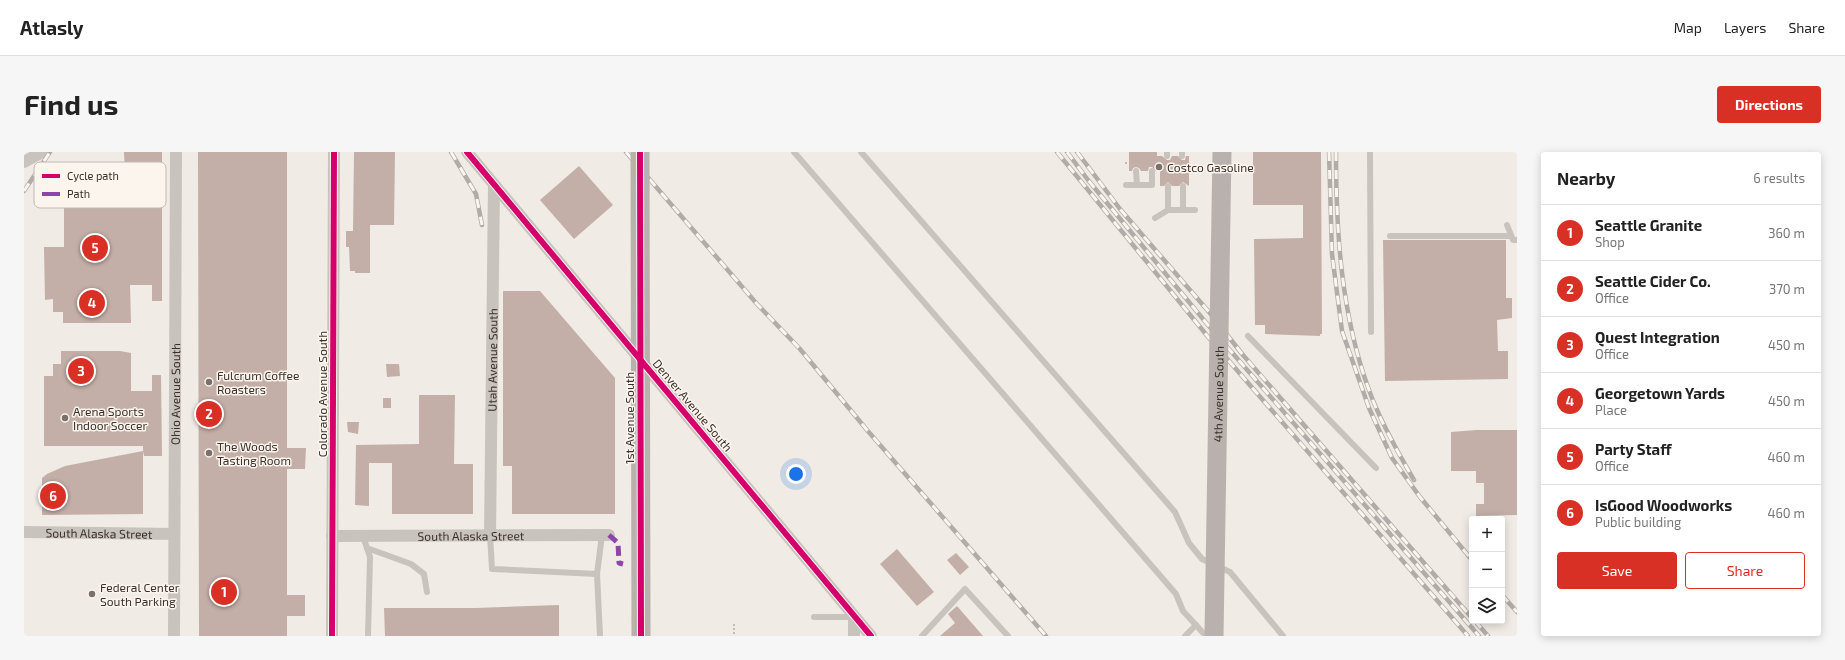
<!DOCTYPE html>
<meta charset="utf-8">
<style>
body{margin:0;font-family:"Exo 2",sans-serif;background:#f6f6f6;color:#222}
.controls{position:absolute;right:12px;bottom:12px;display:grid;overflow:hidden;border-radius:4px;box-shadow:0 2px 10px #0003}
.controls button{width:36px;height:36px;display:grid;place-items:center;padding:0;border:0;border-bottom:1px solid #e0e0e0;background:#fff;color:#222;font:20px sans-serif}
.you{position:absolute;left:772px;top:322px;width:14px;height:14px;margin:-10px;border:3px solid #fff;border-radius:50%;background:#1a73e8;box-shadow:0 0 0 6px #1a73e833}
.badge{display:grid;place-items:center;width:26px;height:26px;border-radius:50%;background:#d93025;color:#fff;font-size:13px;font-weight:700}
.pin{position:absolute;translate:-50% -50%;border:2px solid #fff;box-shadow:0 1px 4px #0006}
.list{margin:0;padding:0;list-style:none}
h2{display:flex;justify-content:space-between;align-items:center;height:52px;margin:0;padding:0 16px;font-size:17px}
h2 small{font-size:13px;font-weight:400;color:#767676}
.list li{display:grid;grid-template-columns:26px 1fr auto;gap:12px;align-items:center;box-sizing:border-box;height:56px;padding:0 16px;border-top:1px solid #e0e0e0}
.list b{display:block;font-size:15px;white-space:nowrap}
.list p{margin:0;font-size:13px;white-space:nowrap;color:#767676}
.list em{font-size:13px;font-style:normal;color:#767676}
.actions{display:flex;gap:8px;padding:12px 16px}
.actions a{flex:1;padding:9px 0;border:1px solid #d93025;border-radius:4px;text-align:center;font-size:14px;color:#d93025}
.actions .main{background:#d93025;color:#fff}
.icon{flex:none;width:22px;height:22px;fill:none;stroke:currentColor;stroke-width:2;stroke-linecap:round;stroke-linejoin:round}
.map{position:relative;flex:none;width:1493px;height:484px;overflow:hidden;border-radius:4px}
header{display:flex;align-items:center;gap:24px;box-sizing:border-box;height:56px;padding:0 20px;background:#fff;border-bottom:1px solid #e0e0e0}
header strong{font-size:19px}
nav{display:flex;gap:22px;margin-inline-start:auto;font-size:14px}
.intro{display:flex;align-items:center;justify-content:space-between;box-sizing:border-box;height:96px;padding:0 24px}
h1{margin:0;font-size:28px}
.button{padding:10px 18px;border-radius:4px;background:#d93025;color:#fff;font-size:14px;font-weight:700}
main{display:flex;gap:24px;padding:0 24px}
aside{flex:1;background:#fff;border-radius:4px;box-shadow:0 2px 10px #0003}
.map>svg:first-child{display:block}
.building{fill:#c3afa7}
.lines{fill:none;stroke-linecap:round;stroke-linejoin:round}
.path{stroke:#c2bbb6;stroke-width:2;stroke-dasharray:2 2;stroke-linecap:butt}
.lane{stroke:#c9c3be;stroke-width:6}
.street{stroke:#c9c3be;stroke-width:12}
.rail-casing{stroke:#b1aca8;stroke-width:4.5}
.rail{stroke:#fbf5ee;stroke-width:3;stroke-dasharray:9;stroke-linecap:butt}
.primary-bridge{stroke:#b8b1ad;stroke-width:19}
.quiet{stroke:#8e44ad;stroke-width:5;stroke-dasharray:10 5;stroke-linecap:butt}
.cycleway-casing{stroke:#fbf5ee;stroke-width:8}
.cycleway{stroke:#d6006c;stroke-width:6}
.poi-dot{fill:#7a716c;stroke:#fbf5ee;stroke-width:1.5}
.labels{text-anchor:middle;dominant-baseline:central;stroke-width:3;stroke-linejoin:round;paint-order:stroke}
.poi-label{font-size:12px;fill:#3b302b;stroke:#fbf5ee;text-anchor:start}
.street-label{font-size:12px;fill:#3b302b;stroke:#fbf5ee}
.key{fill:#fbf5ee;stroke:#c1bab4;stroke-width:1}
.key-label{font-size:11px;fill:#3b302b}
</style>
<header>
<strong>Atlasly</strong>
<nav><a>Map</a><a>Layers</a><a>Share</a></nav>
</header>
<div class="intro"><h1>Find us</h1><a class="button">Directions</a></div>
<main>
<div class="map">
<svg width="1493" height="484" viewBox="0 0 1493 484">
<rect width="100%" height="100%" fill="#f0ebe5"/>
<g class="building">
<path d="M100,0H138V149H128V133H106L107,171H39V160H29V147L21,148L20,95H40V22H101Z"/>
<path d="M174,0H263V296H282L281,317H263V443H281V464H263V484H175Z"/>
<path d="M330,0H371L370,73H346V121H331V119H326L325,95H322V79H329Z"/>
<path d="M1105,0H1133V4H1138L1143,8H1146L1148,4H1154L1158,8H1161L1162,4H1165V34L1159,30L1155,34H1148L1144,30L1140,34H1136V19H1132L1128,15H1125L1124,19H1117L1115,16L1112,15L1109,16L1108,19H1105Z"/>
<path d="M1229,0H1297L1298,182H1296V184L1241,182V173H1231L1230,87L1279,86V53H1229Z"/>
<path d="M555,14L589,53L550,87L516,48Z"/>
<path d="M1359,88H1482V146H1488V166L1473,168L1474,199H1484V227L1361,229Z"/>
<path d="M479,139H516L591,226V362H488V314H479Z"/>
<path d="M37,199H96L107,201V239H128V223H137L138,304H120L119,299V362L18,363V326L23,322L41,314L119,299V294H20V224H29V212H37Z"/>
<path d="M362,212H375L376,224L363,225Z"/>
<path d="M395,243H431L430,312H449V362H368V311H345V354L331,353L332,293L395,292Z"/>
<rect x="359" y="246" width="8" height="10"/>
<path d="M323,270H335L334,282L324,280Z"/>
<path d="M1452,278H1493V363L1452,364V352H1460V331H1452V319H1427V280Z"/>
<path d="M873,397L910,440L893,454L856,412Z"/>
<path d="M932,401L945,415L936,423L923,408Z"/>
<path d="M535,453V484H361L360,456H452Z"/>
<path d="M933,454L959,484H916L931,471L924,462Z"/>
</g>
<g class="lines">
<g class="path">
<path d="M1101,11H1105"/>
<path d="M710,472V482"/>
</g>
<g class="lane">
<path d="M770,0L1152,442L1159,459L1182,484"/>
<path d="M837,0L1151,360L1165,391L1178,407L1206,420L1259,484"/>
<path d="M1143,0V4"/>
<path d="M1158,0V4"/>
<path d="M1346,0L1347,180"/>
<path d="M1112,19L1113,33"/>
<path d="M1102,33H1128V19"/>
<path d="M1144,34V58"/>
<path d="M1159,34V58"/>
<path d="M1131,66L1144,58H1171"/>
<path d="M1483,73L1489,88H1493"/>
<path d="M1366,84H1487"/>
<path d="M1224,184L1352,316"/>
<path d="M466,383L468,417L573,422L578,383"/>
<path d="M339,384L346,405L344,484"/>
<path d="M343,396L387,412L400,422L403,440"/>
<path d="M573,422L576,484"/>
<path d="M790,465H830"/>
<path d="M898,484L941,437L984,484"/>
<path d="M1161,484L1172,473"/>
</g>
<g class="street">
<path d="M443,0L847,484"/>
<path d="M0,10L18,0"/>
<path id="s1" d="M0,380L150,382"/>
<path id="s2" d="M466,383L470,33"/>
<path id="s3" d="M308,384L585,383"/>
<path d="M830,465V484"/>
<path id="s4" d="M150,484L152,0"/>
<path d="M308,484L310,0"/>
</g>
<g class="rail-casing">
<g id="rail">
<path d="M427,0L452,42L458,73"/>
<path d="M602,0L733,152L776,197L843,278L1022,484"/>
<path d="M1033,0L1185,186L1444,484"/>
<path d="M1043,0L1064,28L1184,173L1455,484"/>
<path d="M1053,0L1096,57L1185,160L1219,203L1448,466"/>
<path d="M1305,0L1308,102L1318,179L1345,256L1368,306L1396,345L1448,408"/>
<path d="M1312,0C1312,80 1317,162 1345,238C1356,269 1373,299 1390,328"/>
<path d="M0,39L26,0"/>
<path d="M1478,443L1493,460"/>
<path d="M1451,469L1464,484"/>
</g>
</g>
<use href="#rail" class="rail"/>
<g class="primary-bridge">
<path d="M616,0L617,484"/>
<path id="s5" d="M1190,484L1198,0"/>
</g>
<path class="quiet" d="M585,383L594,391L595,411L599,412"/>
<g class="cycleway-casing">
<g id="cycleway">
<path d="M443,0L847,484"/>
<path d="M616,0L617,484"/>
<path d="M308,484L310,0"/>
</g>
</g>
<use href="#cycleway" class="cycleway"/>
</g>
<g class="poi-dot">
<circle cx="1135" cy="15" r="4"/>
<circle cx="185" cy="230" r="4"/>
<circle cx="41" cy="266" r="4"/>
<circle cx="185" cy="301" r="4"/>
<circle cx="68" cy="442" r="4"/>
</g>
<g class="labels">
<g class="poi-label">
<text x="1143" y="15">Costco Gasoline</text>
<text x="193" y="223">Fulcrum Coffee<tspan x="193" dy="14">Roasters</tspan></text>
<text x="49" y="259">Arena Sports<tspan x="49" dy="14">Indoor Soccer</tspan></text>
<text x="193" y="294">The Woods<tspan x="193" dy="14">Tasting Room</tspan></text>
<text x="76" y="435">Federal Center<tspan x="76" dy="14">South Parking</tspan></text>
</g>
<g class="street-label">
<text stroke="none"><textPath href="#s2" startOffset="175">Utah Avenue South</textPath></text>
<text stroke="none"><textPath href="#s4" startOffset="242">Ohio Avenue South</textPath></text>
<text transform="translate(298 242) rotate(-90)">Colorado Avenue South</text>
<text stroke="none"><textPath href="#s5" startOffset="242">4th Avenue South</textPath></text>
<text transform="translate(669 253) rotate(50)">Denver Avenue South</text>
<text transform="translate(605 266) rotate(-90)">1st Avenue South</text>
<text stroke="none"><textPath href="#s1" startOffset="75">South Alaska Street</textPath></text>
<text stroke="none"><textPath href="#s3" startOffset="139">South Alaska Street</textPath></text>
</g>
</g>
<rect x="10" y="10" width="132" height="46" rx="6" class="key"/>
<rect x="18" y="22" width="18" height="4" fill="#d6006c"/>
<rect x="18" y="40" width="18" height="4" fill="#8e44ad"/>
<g class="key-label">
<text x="43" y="28">Cycle path</text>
<text x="43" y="46">Path</text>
</g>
</svg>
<div class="controls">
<button>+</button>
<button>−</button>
<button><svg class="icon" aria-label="layers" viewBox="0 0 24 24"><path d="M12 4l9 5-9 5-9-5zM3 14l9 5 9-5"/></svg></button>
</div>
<div class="you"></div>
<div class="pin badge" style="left:200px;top:440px">1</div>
<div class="pin badge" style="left:185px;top:262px">2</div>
<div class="pin badge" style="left:57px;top:219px">3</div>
<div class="pin badge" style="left:68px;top:151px">4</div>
<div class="pin badge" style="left:71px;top:96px">5</div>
<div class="pin badge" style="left:29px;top:344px">6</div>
</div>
<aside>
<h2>Nearby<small>6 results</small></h2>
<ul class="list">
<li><span class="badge">1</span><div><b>Seattle Granite</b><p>Shop</p></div><em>360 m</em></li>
<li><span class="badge">2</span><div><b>Seattle Cider Co.</b><p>Office</p></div><em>370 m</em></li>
<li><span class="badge">3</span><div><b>Quest Integration</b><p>Office</p></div><em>450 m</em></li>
<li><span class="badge">4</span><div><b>Georgetown Yards</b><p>Place</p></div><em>450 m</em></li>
<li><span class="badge">5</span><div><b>Party Staff</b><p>Office</p></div><em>460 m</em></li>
<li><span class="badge">6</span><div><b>IsGood Woodworks</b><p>Public building</p></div><em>460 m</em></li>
</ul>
<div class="actions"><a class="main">Save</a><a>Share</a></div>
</aside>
</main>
